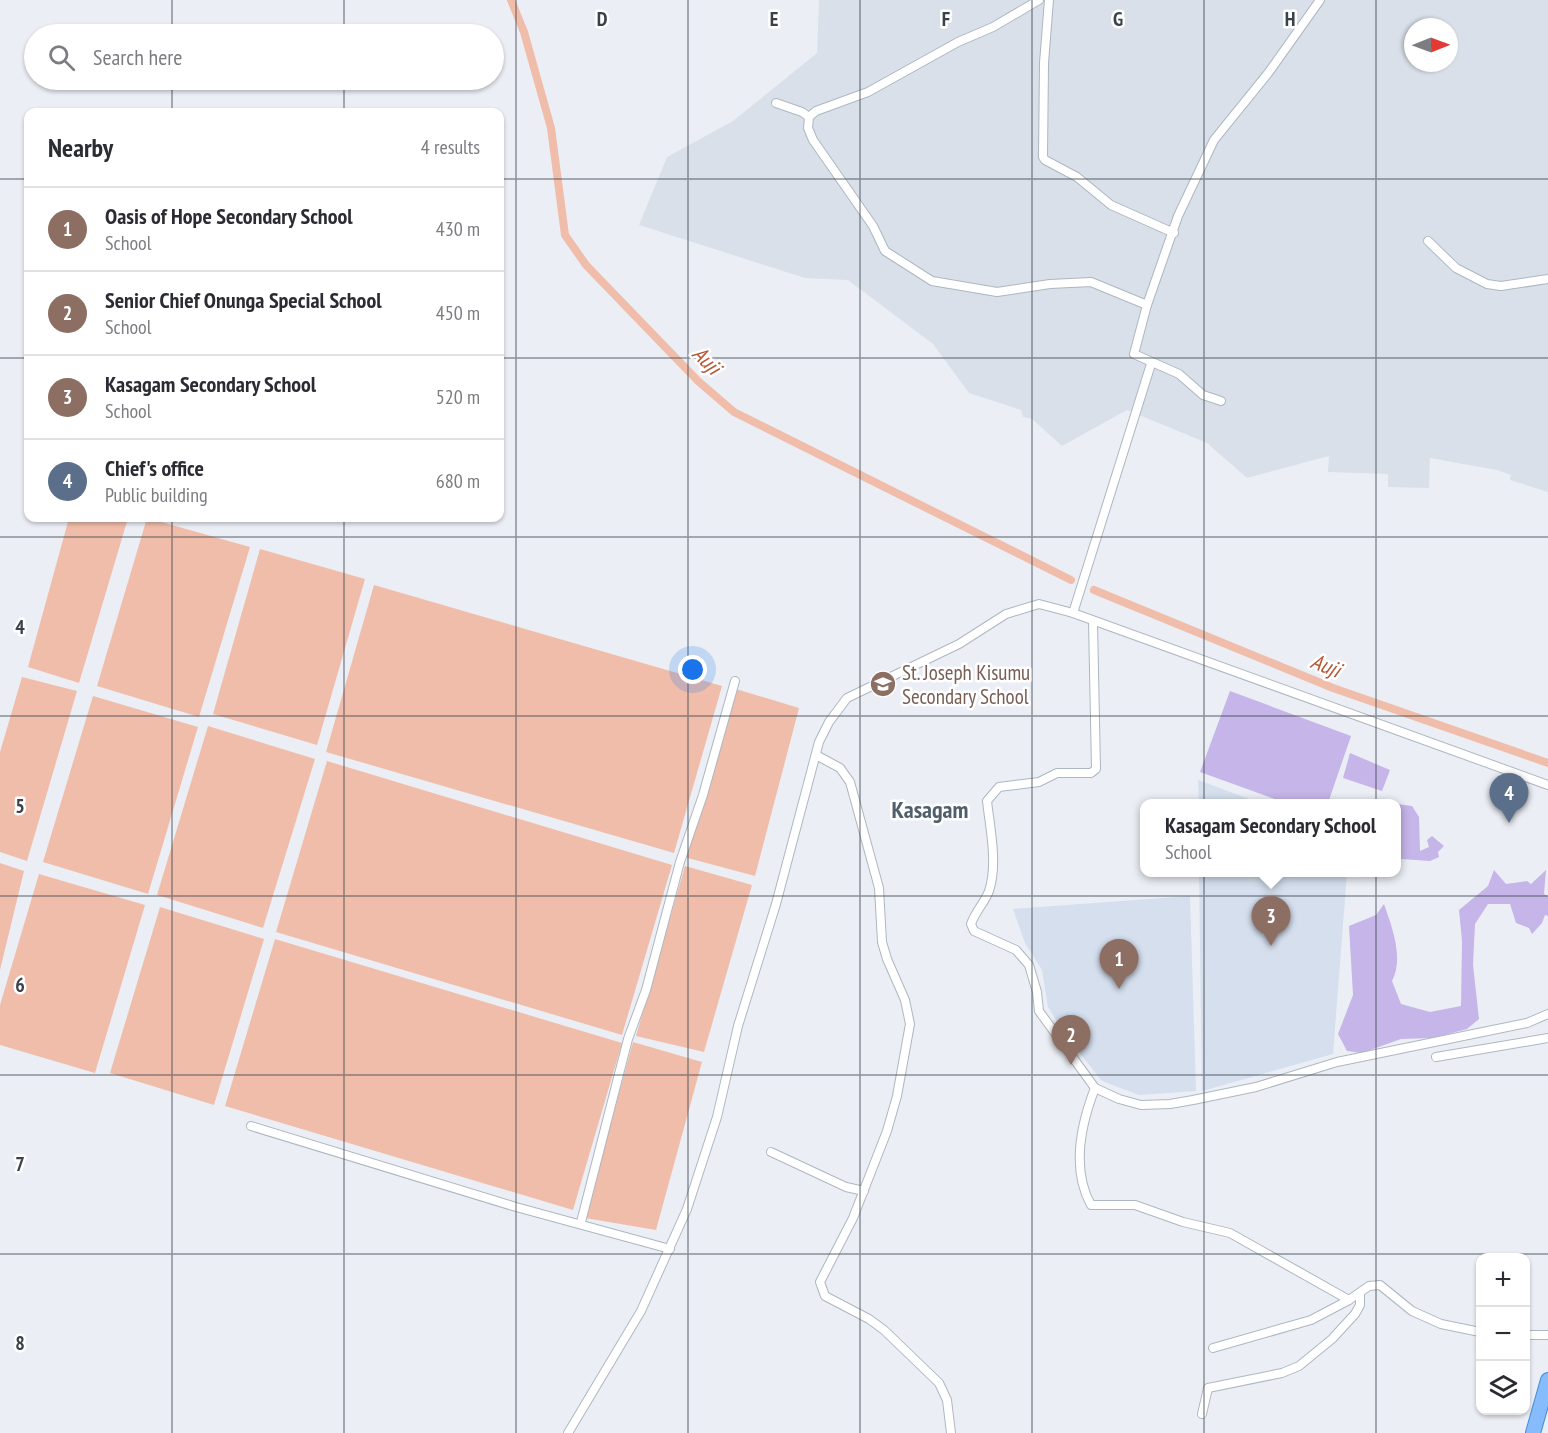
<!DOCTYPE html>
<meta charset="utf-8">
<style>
body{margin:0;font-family:"PT Sans Narrow",sans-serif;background:#f7f7f7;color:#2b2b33}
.controls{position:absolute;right:18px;bottom:18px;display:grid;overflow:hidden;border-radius:12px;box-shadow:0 2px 4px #0004}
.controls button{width:54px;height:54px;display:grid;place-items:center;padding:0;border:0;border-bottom:2px solid #e1e1e2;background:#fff;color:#2b2b33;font:30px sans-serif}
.compass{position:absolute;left:1404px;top:18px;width:54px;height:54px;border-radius:50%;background:#fff;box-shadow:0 2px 4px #0004;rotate:89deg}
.you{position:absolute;left:693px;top:670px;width:21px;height:21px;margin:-15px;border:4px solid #fff;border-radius:50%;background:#1a73e8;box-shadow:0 0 0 9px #1a73e833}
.badge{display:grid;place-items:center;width:39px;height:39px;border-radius:50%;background:#27858a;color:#fff;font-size:20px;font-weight:700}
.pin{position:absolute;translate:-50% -50px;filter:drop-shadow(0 2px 3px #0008)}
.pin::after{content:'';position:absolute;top:32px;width:21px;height:18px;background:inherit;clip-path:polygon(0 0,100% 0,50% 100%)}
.popup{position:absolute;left:1140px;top:799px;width:261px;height:78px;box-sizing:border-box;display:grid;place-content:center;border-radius:12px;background:#fff;filter:drop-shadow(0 2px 4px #0005);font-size:20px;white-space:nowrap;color:#7c7c81}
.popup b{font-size:22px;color:#2b2b33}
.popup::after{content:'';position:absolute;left:50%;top:100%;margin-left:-12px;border:12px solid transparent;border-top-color:#fff}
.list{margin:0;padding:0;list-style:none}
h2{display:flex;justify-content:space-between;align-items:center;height:78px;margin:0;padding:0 24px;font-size:26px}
h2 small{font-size:20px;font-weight:400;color:#7c7c81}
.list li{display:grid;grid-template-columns:39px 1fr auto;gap:18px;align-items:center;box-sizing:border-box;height:84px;padding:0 24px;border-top:2px solid #e1e1e2}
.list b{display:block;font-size:22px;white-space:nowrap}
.list p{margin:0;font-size:20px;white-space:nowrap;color:#7c7c81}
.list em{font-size:20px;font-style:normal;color:#7c7c81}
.icon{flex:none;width:33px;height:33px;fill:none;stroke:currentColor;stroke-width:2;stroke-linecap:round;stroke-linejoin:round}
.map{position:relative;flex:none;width:1548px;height:1433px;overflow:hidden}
.search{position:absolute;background:#fff;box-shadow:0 2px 4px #0004;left:24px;top:24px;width:480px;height:66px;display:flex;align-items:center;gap:15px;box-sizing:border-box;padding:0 21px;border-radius:33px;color:#7c7c81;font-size:22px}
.panel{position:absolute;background:#fff;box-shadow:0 2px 4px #0004;left:24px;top:108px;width:480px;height:414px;border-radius:12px}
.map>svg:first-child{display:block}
.residential{fill:#d9e0e9;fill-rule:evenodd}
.education{fill:#d5dfee}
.green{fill:#c5b5e8}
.water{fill:#f0bdaa}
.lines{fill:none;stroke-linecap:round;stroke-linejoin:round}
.canal{stroke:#f0bdaa;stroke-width:8}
.minor-casing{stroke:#adb7c1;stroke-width:10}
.trunk-casing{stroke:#3f8ddb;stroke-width:16}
.minor{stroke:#fff;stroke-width:8}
.trunk{stroke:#86bbfc;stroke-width:14}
.grid{fill:none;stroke:#394149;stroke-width:1.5;stroke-opacity:0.55}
.labels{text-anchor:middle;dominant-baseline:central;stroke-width:5;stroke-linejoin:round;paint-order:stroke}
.education-label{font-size:21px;fill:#785e54;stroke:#fff;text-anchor:start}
.water-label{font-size:22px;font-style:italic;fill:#b55833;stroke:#fff}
.quarter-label{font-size:24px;font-weight:bold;fill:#505f6c;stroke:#fff}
.grid-label{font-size:20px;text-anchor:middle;font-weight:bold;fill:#394149;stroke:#fff;stroke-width:5;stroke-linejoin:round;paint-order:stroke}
</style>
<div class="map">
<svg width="1548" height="1433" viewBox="0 0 1548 1433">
<rect width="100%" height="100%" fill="#ebeff5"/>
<path class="residential" d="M819,0H1548V492L1510,480L1511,475L1497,470L1430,458L1429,488L1388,487V474L1328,472L1329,456L1247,478L1207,443L1127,410L1062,446L1032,419L1023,417L1021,410L969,393L933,344L848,280L805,278L639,225L667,157L733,121L817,53ZM1413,27H1449V63H1413Z"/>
<g class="education">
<path d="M1198,780L1260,803H1199Z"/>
<path d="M1199,873H1347L1333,1054L1202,1091Z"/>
<path d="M1190,896L1196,1091L1139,1095L1102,1081L1066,1036L1048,1007L1042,970L1025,943L1013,909Z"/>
</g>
<g class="green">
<path d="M1230,691L1351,736L1328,803H1286L1200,772Z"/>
<path d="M1350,753L1390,770L1382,791L1343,778Z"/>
<path d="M1397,804L1412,806L1419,817L1420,851L1429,847L1427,840L1432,836L1444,846L1438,852L1439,857L1430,861L1401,859L1397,865Z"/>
<path d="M1494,870L1506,884L1527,881L1531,884L1546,870L1544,894L1548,896V916L1545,915L1542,923L1532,934L1529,928L1516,923L1510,904H1488L1475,924L1473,965L1479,1019L1467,1029L1433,1038L1401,1039L1362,1053L1347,1051L1338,1034L1353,995L1349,926L1376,915L1384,904C1392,927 1404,958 1392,981L1401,1004L1430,1012L1461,1006L1462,941L1459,910L1488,886Z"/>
</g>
<g class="water">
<path d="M69,518H128L79,683L28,667Z"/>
<path d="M147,518L250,547L199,717L97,686Z"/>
<path d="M260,549L365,579L317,745L213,714Z"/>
<path d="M374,585L722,686L674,853L326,752Z"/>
<path d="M22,677L77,691L27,861L0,852V752Z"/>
<path d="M736,689L799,708L755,876L684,857Z"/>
<path d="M93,696L198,727L148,894L43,862Z"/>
<path d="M208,726L315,759L263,928L157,895Z"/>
<path d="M327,761L672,865L622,1035L276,932Z"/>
<path d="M0,863L24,871L0,970Z"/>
<path d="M685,866L752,885L704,1052L636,1036Z"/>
<path d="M39,874L145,905L95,1073L0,1045V1005Z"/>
<path d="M160,907L264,939L214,1105L110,1073Z"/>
<path d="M275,939L622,1043L573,1210L225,1106Z"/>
<path d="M633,1042L702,1062L656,1230L585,1218Z"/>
</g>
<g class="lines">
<g class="canal">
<path d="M511,0L524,32L551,128L565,235L586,265L698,381L734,412L1071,580"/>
<path d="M1094,590L1333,688L1548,763"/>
</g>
<g class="minor-casing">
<g id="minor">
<path d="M1039,0L993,27L958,42L868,92L816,111L809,117L808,128L813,140L873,226L885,251L932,281L997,292L1050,284L1091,282L1147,305"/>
<path d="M1049,0L1044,63L1043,157L1045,160L1077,177L1111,205L1174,233"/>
<path d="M776,103L802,112L809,117"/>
<path d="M1428,241L1456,268L1487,284L1501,286L1548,279"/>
<path d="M1221,401L1203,395L1179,374L1134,354L1147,305L1178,216L1214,140L1269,72L1320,0"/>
<path d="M1073,613L1151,364"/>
<path d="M1093,621L1096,769L1091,773H1057L1039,782L999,787L987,801C990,828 998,864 989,891C985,902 975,912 971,924L974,931L1016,950L1029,965L1037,992L1039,1011L1095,1088L1119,1099L1141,1105L1170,1104L1193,1100L1256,1087L1337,1062L1527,1023L1548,1014"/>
<path d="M816,755L840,768L850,782L879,888L882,942L887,959L905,1000L910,1024L897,1096L887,1131L853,1218L820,1282L825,1296L869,1319L884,1330L939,1383L947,1400L951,1433"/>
<path d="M1436,1057L1548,1038"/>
<path d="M1095,1088C1081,1124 1071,1169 1091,1205H1135L1183,1222L1230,1233L1349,1300L1369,1286L1380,1285L1412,1311L1441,1324L1480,1332"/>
<path d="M251,1126L516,1207L670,1249"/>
<path d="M771,1152L846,1187L864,1191"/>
<path d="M581,1222L628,1039L646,990L680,862L703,795L735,681"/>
<path d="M1526,1335H1548"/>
<path d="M1213,1348L1311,1320L1349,1300"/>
<path d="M1202,1414L1208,1388L1282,1373L1299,1366L1332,1339L1355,1314L1360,1305V1295"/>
<path d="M568,1433L641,1311L687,1209L717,1117L738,1026L776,904L819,742L829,722L847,698L959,644L1006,614L1039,604L1073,613L1548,785"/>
</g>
</g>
<g class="trunk-casing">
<path id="trunk" d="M1533,1433L1548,1380"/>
</g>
<use href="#minor" class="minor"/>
<use href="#trunk" class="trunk"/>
</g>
<path class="grid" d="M172,0V34M344,0V34M516,0V1433M688,0V1433M860,0V1433M1032,0V1433M1204,0V1433M1376,0V1433M172,80V112M344,80V112M0,179H28M500,179H1548M0,358H28M500,358H1548M172,518V1433M344,518V1433M0,537H1548M0,716H1548M0,896H1548M0,1075H1548M0,1254H1548"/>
<defs>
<g id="school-disc" transform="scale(1.35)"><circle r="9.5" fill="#8d6e63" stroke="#fff"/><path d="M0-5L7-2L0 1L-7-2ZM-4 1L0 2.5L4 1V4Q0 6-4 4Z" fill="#fff"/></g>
</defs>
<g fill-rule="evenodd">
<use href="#school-disc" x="883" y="684"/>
</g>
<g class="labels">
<g class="education-label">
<text x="902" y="672">St. Joseph Kisumu<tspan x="902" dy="24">Secondary School</tspan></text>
</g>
<g class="water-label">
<text transform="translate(707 360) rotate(45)">Auji</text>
<text transform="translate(1326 665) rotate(22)">Auji</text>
</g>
<g class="quarter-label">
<text x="930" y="809">Kasagam</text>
</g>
</g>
<g class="grid-label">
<text x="602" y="26">D</text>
<text x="774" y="26">E</text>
<text x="946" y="26">F</text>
<text x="1118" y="26">G</text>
<text x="1290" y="26">H</text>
<text x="20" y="634">4</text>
<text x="20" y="813">5</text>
<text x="20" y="992">6</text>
<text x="20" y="1171">7</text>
<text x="20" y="1350">8</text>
</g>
</svg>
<div class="controls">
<button>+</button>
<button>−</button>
<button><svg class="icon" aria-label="layers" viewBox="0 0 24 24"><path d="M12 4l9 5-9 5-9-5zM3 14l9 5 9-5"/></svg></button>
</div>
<svg class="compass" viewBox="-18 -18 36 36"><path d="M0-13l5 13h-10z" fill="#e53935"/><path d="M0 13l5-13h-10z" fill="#7c7c81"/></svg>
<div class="you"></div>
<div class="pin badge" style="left:1119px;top:989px;background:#8d6e63">1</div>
<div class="pin badge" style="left:1071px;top:1065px;background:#8d6e63">2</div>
<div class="pin badge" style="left:1271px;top:946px;background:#8d6e63">3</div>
<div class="popup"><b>Kasagam Secondary School</b>School</div>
<div class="pin badge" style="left:1509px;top:823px;background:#5c6f8a">4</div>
<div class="search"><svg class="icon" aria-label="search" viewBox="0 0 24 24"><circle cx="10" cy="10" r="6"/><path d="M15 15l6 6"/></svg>Search here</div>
<section class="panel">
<h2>Nearby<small>4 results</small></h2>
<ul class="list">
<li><span class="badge" style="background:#8d6e63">1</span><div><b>Oasis of Hope Secondary School</b><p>School</p></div><em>430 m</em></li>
<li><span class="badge" style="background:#8d6e63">2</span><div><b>Senior Chief Onunga Special School</b><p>School</p></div><em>450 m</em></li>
<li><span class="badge" style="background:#8d6e63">3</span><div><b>Kasagam Secondary School</b><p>School</p></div><em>520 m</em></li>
<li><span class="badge" style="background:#5c6f8a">4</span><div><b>Chief's office</b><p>Public building</p></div><em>680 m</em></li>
</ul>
</section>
</div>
